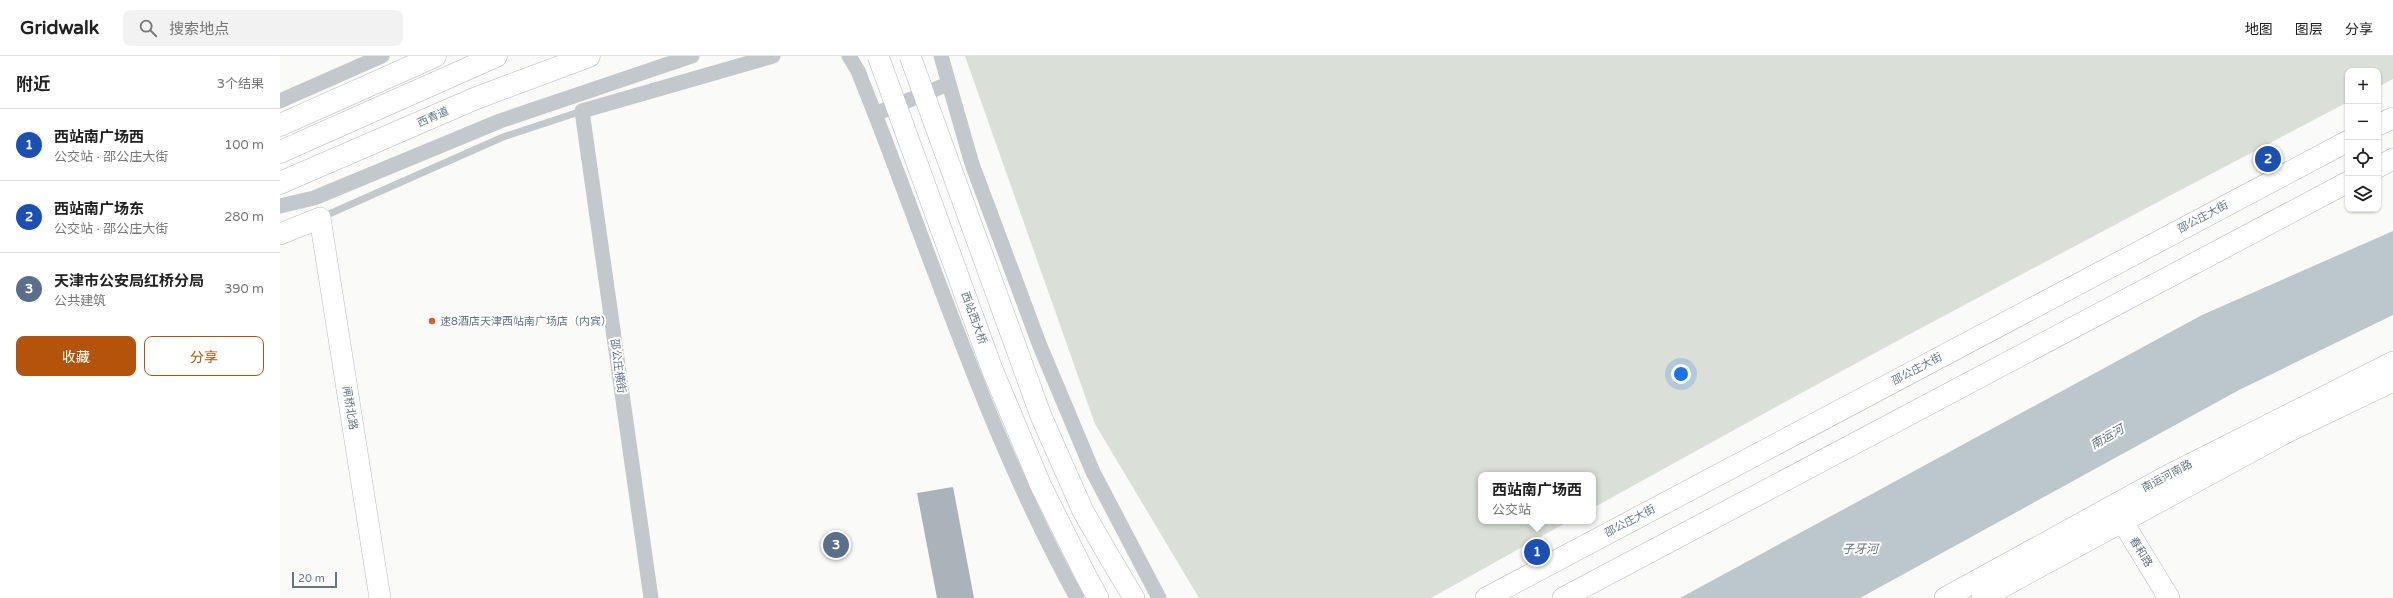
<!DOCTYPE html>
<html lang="zh">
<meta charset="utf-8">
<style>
body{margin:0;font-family:"Varela Round","Noto Sans SC",sans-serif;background:#f2f2f2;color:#222}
.controls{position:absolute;right:12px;top:12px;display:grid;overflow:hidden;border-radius:8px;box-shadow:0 1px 3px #0004}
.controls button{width:36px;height:36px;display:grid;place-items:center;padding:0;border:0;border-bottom:1px solid #e0e0e0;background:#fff;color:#222;font:20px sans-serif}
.scale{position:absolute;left:12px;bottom:10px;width:45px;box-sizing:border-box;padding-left:4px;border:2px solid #657683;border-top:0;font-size:11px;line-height:14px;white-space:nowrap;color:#657683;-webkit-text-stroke:3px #fff;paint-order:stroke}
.you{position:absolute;left:1401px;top:318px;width:14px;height:14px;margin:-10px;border:3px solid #fff;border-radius:50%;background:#1a73e8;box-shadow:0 0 0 6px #1a73e833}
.badge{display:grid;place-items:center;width:26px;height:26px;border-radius:50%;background:#b45309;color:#fff;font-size:13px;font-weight:700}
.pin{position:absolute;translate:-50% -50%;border:2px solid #fff;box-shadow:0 1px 4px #0006}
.popup{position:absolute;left:1198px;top:416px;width:118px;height:52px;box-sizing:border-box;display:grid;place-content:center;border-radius:8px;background:#fff;filter:drop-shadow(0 1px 3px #0005);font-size:13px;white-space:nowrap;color:#767676}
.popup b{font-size:15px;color:#222}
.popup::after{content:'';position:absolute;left:50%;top:100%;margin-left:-8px;border:8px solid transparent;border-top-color:#fff}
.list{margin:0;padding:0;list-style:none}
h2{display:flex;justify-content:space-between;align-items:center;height:52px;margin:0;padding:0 16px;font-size:17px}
h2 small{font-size:13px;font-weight:400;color:#767676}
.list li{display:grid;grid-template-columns:26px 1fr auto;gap:12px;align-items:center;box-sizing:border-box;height:72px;padding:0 16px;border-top:1px solid #e0e0e0}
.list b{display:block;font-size:15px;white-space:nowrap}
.list p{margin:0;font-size:13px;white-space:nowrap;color:#767676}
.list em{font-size:13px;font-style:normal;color:#767676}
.actions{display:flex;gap:8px;padding:12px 16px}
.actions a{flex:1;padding:9px 0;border:1px solid #b45309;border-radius:8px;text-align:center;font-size:14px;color:#b45309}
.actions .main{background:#b45309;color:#fff}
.icon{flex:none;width:22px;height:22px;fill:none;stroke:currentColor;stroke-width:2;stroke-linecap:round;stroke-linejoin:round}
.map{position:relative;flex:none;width:2113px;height:542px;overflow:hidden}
header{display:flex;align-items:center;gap:24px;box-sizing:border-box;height:56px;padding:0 20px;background:#fff;border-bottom:1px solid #e0e0e0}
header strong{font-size:19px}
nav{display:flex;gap:22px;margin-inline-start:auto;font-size:14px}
.search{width:280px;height:36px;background:#f2f2f2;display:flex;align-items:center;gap:10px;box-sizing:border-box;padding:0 14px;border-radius:8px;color:#767676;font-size:15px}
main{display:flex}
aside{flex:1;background:#fff}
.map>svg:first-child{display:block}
.green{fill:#dadfd7}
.water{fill:#bbc7cb}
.building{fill:#aab3b9}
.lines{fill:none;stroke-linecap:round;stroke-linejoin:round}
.secondary-casing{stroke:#b3babf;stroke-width:22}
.highway-casing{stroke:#b4b9bd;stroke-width:23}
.lane{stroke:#c3c8cc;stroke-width:7}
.street{stroke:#c3c8cc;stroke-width:15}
.secondary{stroke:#fff;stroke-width:21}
.highway{stroke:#fff;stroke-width:22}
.secondary-bridge-casing{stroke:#b3babf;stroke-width:22;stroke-linecap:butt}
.secondary-bridge{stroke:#fff;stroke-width:21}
.poi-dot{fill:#e4572e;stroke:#fff;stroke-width:1.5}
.labels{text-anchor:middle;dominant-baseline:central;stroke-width:4;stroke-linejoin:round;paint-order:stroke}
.street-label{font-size:11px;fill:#657683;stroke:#fff}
.poi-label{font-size:11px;fill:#657683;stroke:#fff;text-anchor:start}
.water-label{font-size:12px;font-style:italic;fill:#60757c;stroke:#fff}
</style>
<header>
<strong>Gridwalk</strong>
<div class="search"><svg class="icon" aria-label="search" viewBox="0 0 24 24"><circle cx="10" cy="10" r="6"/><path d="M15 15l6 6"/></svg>搜索地点</div>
<nav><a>地图</a><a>图层</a><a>分享</a></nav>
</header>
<main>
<aside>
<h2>附近<small>3个结果</small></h2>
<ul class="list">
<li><span class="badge" style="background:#1a4fb4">1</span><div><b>西站南广场西</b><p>公交站 · 邵公庄大街</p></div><em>100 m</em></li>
<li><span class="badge" style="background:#1a4fb4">2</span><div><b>西站南广场东</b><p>公交站 · 邵公庄大街</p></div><em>280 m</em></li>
<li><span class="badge" style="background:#5c6f8a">3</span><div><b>天津市公安局红桥分局</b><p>公共建筑</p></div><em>390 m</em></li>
</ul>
<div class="actions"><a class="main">收藏</a><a>分享</a></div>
</aside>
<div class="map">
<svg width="2113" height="542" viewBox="0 0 2113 542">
<rect width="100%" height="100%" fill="#fafaf8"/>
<path class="green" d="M685,0H2113V23L2098,31V15H2068V46C1815,179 1563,312 1313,452V419H1201V465H1289L1151,542H919L815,368Z"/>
<path class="water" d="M2113,175V259L1959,334L1580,542H1400L1922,259Z"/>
<path class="building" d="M673,431L694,542H657L637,437Z"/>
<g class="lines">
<g class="secondary-casing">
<g id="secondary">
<path d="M2098,69L2113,62"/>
<path d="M2098,111L2113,103"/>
<path d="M0,178L40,162L100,542"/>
<path d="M1836,455L1889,542"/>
<path d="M830,502L854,542"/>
<path d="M805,518L818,542"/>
<path d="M1206,542L2068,85"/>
<path d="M1283,542L2068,126"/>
<path d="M1665,542L1889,419L2113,306"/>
<path d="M1702,542L2009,375L2113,325"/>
</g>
</g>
<g class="highway-casing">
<g id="highway">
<path d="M0,69L155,0"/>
<path d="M0,96L216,0"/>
<path d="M0,127L194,43L309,0"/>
</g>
</g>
<path class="lane" d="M40,162L223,81L302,55"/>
<g class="street">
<path d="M569,0L578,15L595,58C658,220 713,390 797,542"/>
<path d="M661,0L692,108L760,290L813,416L879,542"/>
<path d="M0,45L102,0"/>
<path d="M595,58L668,28"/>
<path d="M0,150L34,142L220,65L412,0"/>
<path d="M371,542L302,55L493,0"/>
</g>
<use href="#secondary" class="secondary"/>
<use href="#highway" class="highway"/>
<g class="secondary-bridge-casing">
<g id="secondary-bridge">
<path d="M598,0L712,313L761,430L805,518"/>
<path d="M630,0L761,360L803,455L830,502"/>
</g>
</g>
<use href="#secondary-bridge" class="secondary-bridge"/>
</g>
<circle class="poi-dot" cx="152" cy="265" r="4"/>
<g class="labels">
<g class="street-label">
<text transform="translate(153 61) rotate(-24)">西青道</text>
<text transform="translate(1923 161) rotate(-28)">邵公庄大街</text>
<text transform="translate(694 262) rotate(70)">西站西大桥</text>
<text transform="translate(338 310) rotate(82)">邵公庄横街</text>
<text transform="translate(1637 313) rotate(-28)">邵公庄大街</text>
<text transform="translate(70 352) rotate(81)">闸桥北路</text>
<text transform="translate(1887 420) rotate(-28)">南运河南路</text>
<text transform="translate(1350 465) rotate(-28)">邵公庄大街</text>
<text transform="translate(1861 496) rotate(59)">春和路</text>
</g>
<g class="poi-label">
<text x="160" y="265">速8酒店天津西站南广场店（内宾）</text>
</g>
<g class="water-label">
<text transform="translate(1827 381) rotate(-30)">南运河</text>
<text x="1580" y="493">子牙河</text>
</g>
</g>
</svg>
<div class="controls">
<button>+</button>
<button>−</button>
<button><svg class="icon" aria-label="locate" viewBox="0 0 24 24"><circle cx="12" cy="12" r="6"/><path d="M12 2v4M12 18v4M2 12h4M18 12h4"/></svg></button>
<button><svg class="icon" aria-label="layers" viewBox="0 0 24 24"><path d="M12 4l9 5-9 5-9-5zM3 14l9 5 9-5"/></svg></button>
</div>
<div class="scale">20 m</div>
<div class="you"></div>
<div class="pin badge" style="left:1257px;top:496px;background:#1a4fb4">1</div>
<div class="popup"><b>西站南广场西</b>公交站</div>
<div class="pin badge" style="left:1988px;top:103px;background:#1a4fb4">2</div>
<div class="pin badge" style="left:556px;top:489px;background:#5c6f8a">3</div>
</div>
</main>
